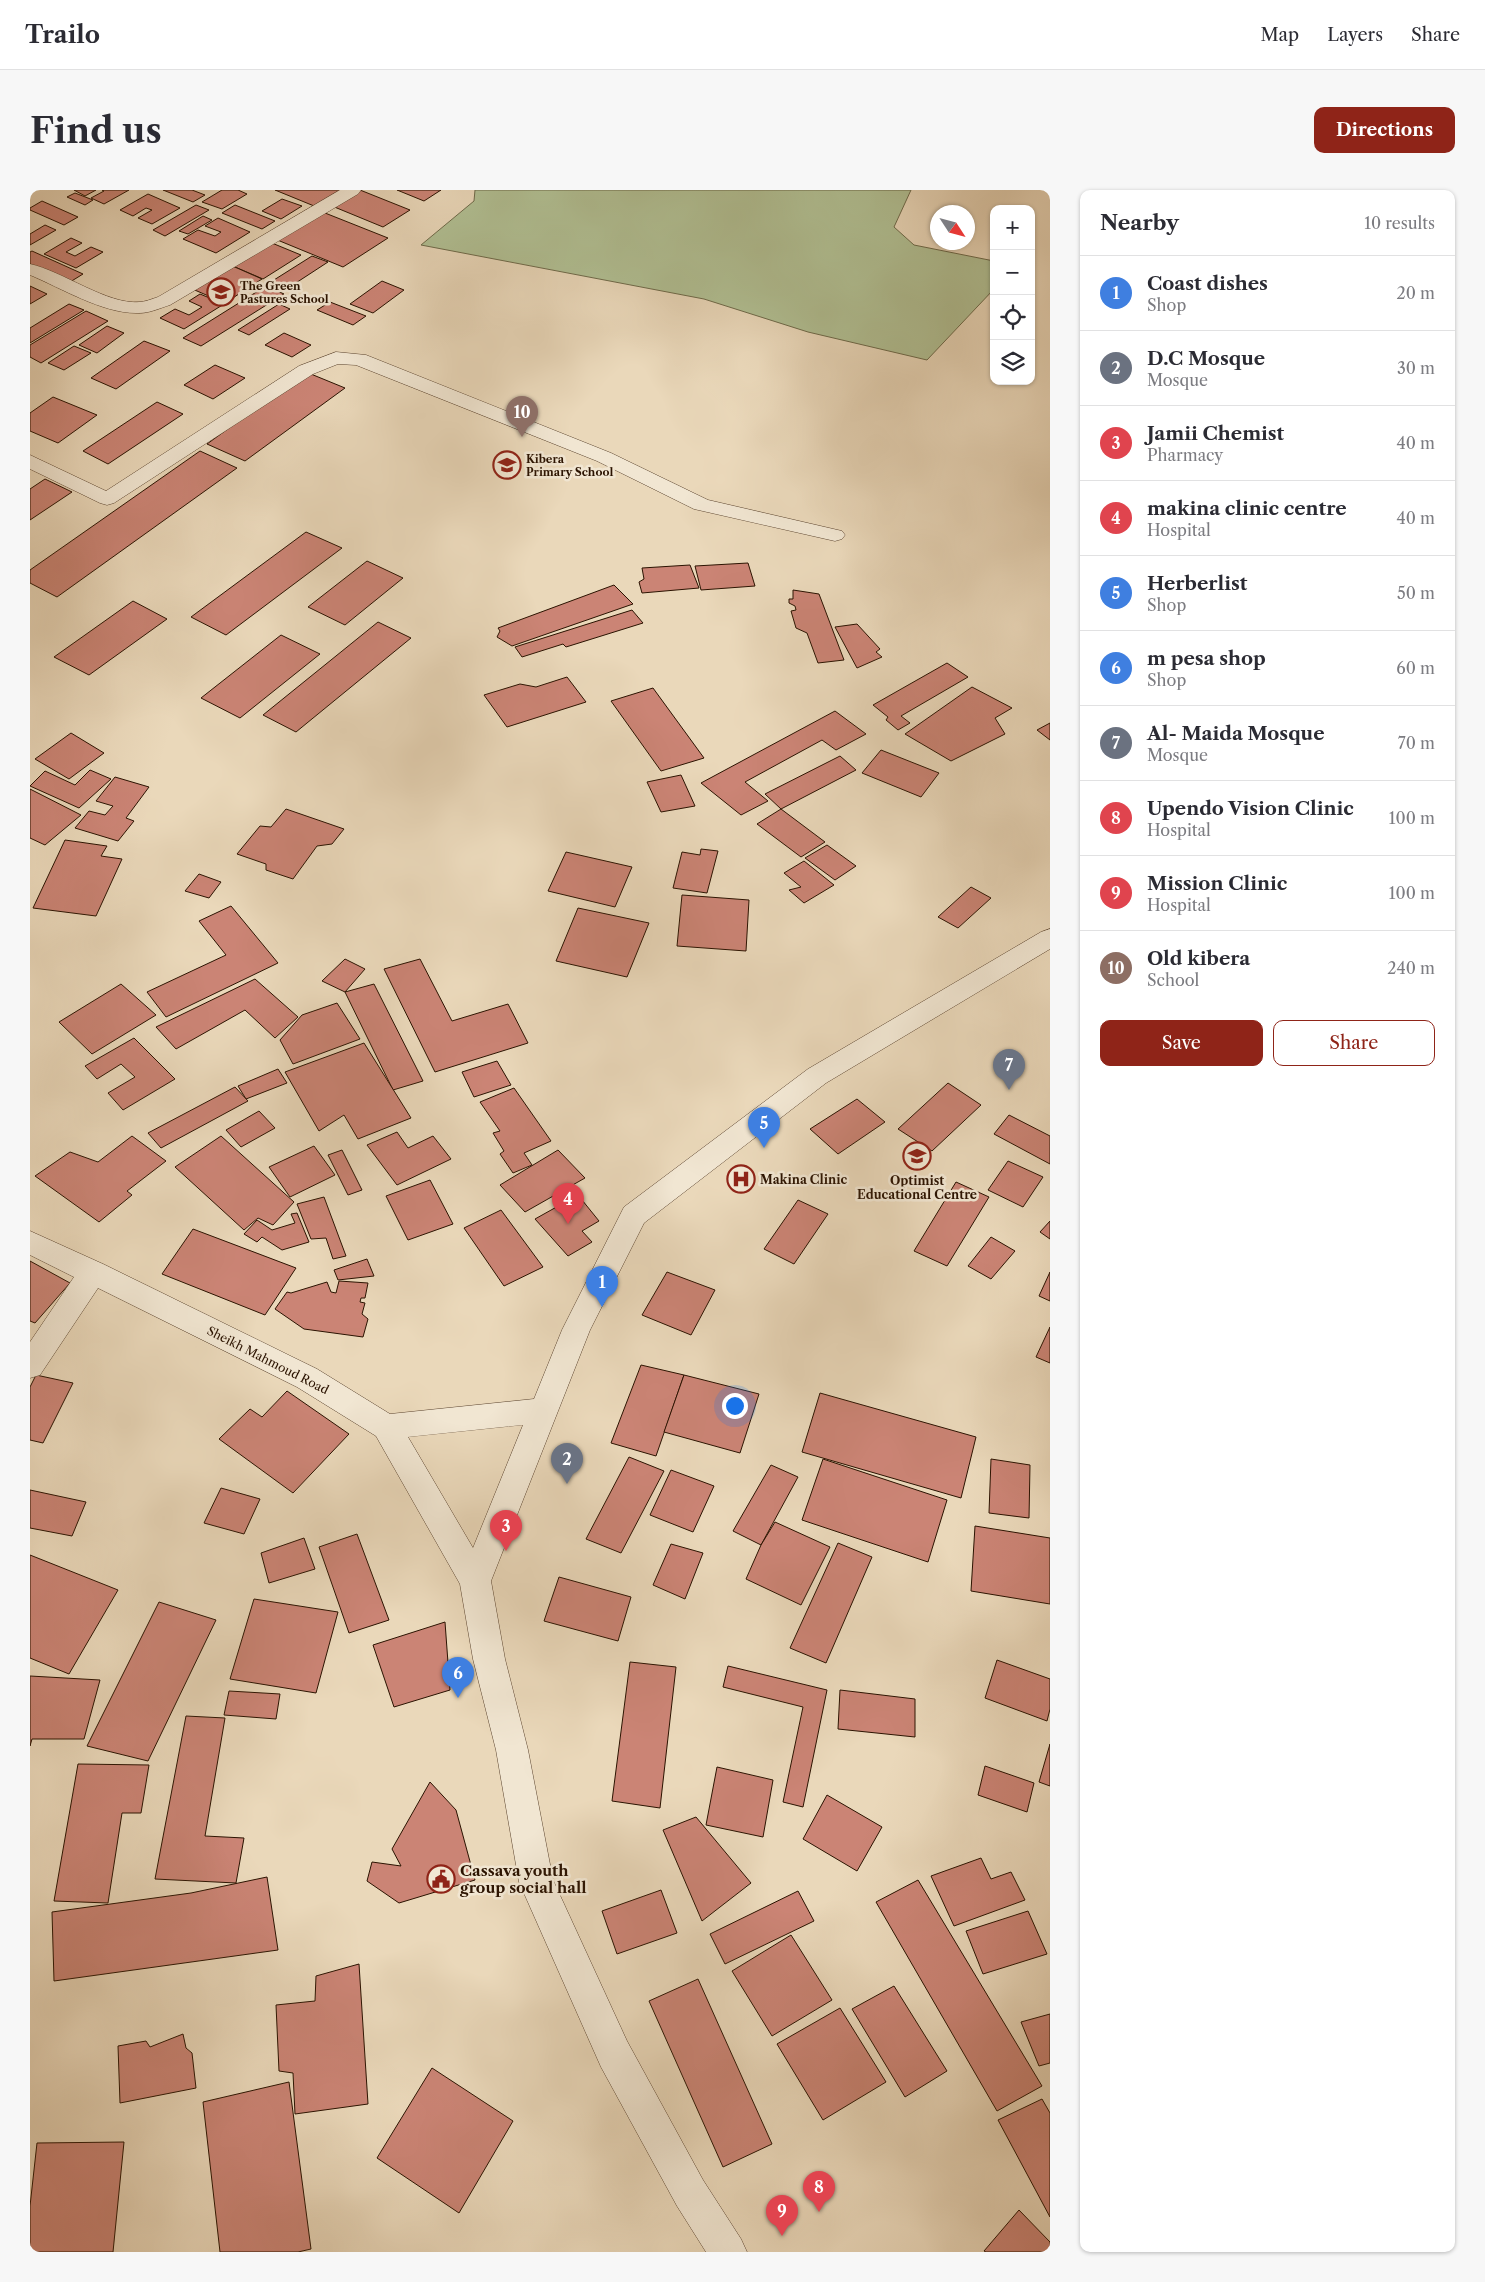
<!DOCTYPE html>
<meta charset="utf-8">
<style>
body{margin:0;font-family:"Libre Caslon Text",serif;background:#f7f7f7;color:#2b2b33}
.controls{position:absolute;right:15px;top:15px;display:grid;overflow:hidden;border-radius:10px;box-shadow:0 1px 4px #0004}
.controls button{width:45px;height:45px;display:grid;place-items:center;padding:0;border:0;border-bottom:1px solid #e1e1e2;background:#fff;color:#2b2b33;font:25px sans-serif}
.compass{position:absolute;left:900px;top:15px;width:45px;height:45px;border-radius:50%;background:#fff;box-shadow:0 1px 4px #0004;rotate:126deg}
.you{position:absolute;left:704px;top:1215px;width:18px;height:18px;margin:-12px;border:4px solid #fff;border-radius:50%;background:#1a73e8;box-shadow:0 0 0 8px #1a73e833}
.badge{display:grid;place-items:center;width:32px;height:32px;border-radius:50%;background:#8f2418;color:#fff;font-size:16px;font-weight:700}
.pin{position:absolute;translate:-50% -41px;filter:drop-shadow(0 1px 2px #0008)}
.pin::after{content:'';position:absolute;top:26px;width:18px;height:15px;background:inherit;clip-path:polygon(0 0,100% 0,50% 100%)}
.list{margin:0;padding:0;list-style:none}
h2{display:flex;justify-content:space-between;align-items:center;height:65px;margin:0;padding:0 20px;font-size:21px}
h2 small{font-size:16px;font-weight:400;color:#7c7c81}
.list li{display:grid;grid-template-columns:32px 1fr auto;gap:15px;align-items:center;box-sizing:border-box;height:75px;padding:0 20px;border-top:1px solid #e1e1e2}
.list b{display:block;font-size:19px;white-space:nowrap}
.list p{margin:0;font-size:16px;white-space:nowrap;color:#7c7c81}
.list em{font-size:16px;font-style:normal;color:#7c7c81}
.actions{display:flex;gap:10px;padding:15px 20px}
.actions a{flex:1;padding:11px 0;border:1px solid #8f2418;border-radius:10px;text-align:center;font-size:18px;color:#8f2418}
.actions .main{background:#8f2418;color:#fff}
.icon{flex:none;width:28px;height:28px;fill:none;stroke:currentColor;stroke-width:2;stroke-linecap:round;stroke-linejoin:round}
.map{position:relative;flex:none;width:1020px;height:2062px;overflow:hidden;border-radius:10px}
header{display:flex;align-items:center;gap:30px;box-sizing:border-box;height:70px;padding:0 25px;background:#fff;border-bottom:1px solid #e1e1e2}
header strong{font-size:24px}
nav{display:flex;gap:28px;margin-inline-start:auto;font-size:18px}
.intro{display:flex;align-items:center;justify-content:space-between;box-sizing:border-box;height:120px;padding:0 30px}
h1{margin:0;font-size:35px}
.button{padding:12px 22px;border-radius:10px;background:#8f2418;color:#fff;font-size:18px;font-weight:700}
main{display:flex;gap:30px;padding:0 30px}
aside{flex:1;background:#fff;border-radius:10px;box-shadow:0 1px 4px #0004}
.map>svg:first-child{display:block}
.green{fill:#b1c094;stroke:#6e6a4a}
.building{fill:#cb8475;stroke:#2b1301}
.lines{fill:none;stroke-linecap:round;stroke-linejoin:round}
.minor-casing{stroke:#5b442f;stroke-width:1}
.minor{fill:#f1e6d2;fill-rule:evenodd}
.labels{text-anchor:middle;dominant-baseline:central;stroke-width:5;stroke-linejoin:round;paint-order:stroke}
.far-poi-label{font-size:11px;font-weight:bold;fill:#2b1301;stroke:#f1e6d2;text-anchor:start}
.poi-label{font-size:12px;font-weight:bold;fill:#2b1301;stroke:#f1e6d2;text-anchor:start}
.street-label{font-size:12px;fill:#2b1301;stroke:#f1e6d2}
.near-poi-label{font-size:15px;font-weight:bold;fill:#2b1301;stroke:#f1e6d2;text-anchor:start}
</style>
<header>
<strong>Trailo</strong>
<nav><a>Map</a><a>Layers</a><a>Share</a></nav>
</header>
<div class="intro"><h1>Find us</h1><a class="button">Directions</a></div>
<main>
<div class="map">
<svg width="1020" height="2062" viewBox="0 0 1020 2062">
<rect width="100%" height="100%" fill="#ead8ba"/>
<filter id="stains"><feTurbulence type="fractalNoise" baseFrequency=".004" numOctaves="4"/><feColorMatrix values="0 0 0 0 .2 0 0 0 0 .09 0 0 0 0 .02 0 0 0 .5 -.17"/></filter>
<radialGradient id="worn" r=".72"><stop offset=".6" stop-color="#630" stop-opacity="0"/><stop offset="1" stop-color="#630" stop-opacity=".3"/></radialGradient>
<path class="green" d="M445,0H881L864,37L884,55L964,71V99L897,170L778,142L674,109L391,55L444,11Z"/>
<g class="building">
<path d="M44,0H66L55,6Z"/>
<path d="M72,0H99L74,14L61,8L74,1Z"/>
<path d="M133,0H162L175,5L163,12Z"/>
<path d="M192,0H208L217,4L192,19L172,12Z"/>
<path d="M245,0H319L289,18Z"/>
<path d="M330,0L380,20L353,37L302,16Z"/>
<path d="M367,0H411L394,11Z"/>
<path d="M45,3L63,10L55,15L37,7Z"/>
<path d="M118,4L150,18L122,34L108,28L122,20L116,18L103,26L90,20Z"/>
<path d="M252,9L272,16L251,29L232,21Z"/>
<path d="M12,11L48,27L34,35L0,20V18Z"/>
<path d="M166,15L179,20L135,46L123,40Z"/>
<path d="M205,15L245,31L232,39L192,23Z"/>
<path d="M290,21L358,48L313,77L245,49Z"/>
<path d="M173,26L182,30L158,44L149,41Z"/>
<path d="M188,28L220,42L186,63L153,49L168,40L185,46L191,42L175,36Z"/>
<path d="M15,35L26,40L0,55V44Z"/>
<path d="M41,48L52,53L36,62L45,66L61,57L73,62L46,78L14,64Z"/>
<path d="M237,51L271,65L233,89L198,74Z"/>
<path d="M2,61L53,84L40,92L0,74V62Z"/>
<path d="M282,66L298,72L252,102L236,95Z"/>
<path d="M198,74L232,89L195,113L160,98Z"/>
<path d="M352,91L374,100L343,123L320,114Z"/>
<path d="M0,96L17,104L0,114Z"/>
<path d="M236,96L254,104L171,156L153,148Z"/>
<path d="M170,104L194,114L154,139L130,128L145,119L159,125L172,117L159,111Z"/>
<path d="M300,112L336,126L323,135L287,120Z"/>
<path d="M39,114L54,120L0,153V138Z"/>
<path d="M249,114L260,119L219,145L208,140Z"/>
<path d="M56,121L78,131L11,173L0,167V155Z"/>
<path d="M77,136L94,143L67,163L49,155Z"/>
<path d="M254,143L281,155L262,167L235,155Z"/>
<path d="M114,151L140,161L86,199L61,188Z"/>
<path d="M44,156L61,163L34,180L18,173Z"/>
<path d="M185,175L215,188L183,209L154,195Z"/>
<path d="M276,182L315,198L215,271L177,254Z"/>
<path d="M23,207L67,225L28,253L0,241V223Z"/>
<path d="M127,212L153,224L78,274L53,261Z"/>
<path d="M170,261L207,278L27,407L0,393V380Z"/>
<path d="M15,289L42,302L0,330V299Z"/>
<path d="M276,342L312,358L196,445L161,427Z"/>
<path d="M337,371L373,388L315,435L278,417Z"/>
<path d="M718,373L725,396L671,400L665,376Z"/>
<path d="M660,375L669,398L612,403L609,392L614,389L612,378Z"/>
<path d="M584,395L603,414L482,456L467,447L470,441L468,438Z"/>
<path d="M763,400L789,404L814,470L788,473L777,443L766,438L761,421L766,420L765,416L759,413V409H763Z"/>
<path d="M103,411L137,429L59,485L24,467Z"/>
<path d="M602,420L613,433L536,457L533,454L492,467L485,457Z"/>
<path d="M348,432L381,448L266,542L233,525Z"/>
<path d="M827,434L850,459L846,462L852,467L827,478L805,437Z"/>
<path d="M251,445L290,464L210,528L171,508Z"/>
<path d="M917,473L938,487L871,526L880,533L868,540L856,530L858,527L843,515Z"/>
<path d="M537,487L556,512L477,537L454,505L490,494L506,497Z"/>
<path d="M942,497L982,518L965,528L975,544L921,571L875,544Z"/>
<path d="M623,498L674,568L631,581L581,511Z"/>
<path d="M805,521L836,544L806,560L792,550L715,592L738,611L711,625L671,593Z"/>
<path d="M1020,533V550L1007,540Z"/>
<path d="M41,543L74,563L39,589L5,569Z"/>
<path d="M851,560L909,583L891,607L832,583Z"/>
<path d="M810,566L826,580L751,619L735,604Z"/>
<path d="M60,580L81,589L49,618L0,596L15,581L45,595Z"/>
<path d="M651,585L665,616L631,622L617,592Z"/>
<path d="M85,587L119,597L96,628L104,631L88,651L45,638L59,621L75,625L83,616L66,611Z"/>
<path d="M0,599L51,625L15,655L0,648Z"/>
<path d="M256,619L314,639L302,654L287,656L263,689L236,680V674L207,664L230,636L241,637Z"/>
<path d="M751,619L795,652L771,667L727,634Z"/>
<path d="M35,650L77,656L71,666L92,669L66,726L3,718Z"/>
<path d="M797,655L826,676L805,690L775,668Z"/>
<path d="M671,659L688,661L677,703L643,698L652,662L670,665Z"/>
<path d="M536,662L602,677L585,717L518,701Z"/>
<path d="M774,671L804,695L774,713L759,700L771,697L754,683Z"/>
<path d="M169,684L191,692L179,708L155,701Z"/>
<path d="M941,697L961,708L928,738L908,727Z"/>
<path d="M652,705L719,710L716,761L647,756Z"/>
<path d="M201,716L248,773L136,827L117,802L196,765L169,731Z"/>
<path d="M548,718L619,733L597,787L526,771Z"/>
<path d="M315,769L335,779L315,802L292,791Z"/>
<path d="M390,769L422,831L478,814L498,853L405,882L354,779Z"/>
<path d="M225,789L268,827L245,848L215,820L146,859L126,837Z"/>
<path d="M91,794L126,825L62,864L29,832Z"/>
<path d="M344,794L393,891L363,900L315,802Z"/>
<path d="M307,813L330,849L263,874L250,850L272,825Z"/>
<path d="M104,848L145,889L93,920L78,903L105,887L91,874L67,889L55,876Z"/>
<path d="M334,853L381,928L328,949L314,925L289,941L255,882Z"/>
<path d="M467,871L481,895L444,907L432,882Z"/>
<path d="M248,879L257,893L216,909L208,896Z"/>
<path d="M918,893L951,915L902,961L868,939Z"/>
<path d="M205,897L218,911L131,958L118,943Z"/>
<path d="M484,898L521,951L494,963L502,975L483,983L470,964L474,961L463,943L470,941L450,912Z"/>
<path d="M827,909L855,932L808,964L780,939Z"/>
<path d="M229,921L245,938L211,957L196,940Z"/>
<path d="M979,925L1020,946V974L964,944Z"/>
<path d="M367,942L378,958L403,946L421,969L367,995L337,955Z"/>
<path d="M102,946L136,971L97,1001L102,1005L69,1032L5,986L40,962L68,972Z"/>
<path d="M191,946L264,1012L243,1035L228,1028L214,1040L145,977Z"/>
<path d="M284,956L305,985L260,1007L239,977Z"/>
<path d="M312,960L332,1000L318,1005L298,965Z"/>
<path d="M528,960L555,988L495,1022L470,995Z"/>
<path d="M978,971L1013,987L993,1017L958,1000Z"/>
<path d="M400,990L423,1034L378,1050L356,1006Z"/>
<path d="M926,992L959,1007L917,1076L884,1061Z"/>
<path d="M548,1005L569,1031L552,1041L562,1052L538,1066L505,1029Z"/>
<path d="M294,1007L316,1066L303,1069L296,1048L281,1049L267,1014Z"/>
<path d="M768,1010L798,1024L764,1074L734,1059Z"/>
<path d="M471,1020L513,1077L474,1096L434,1038Z"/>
<path d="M267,1023L279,1052L252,1060L232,1047L227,1052L214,1044L227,1030L242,1040L265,1033L261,1024Z"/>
<path d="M1020,1031V1049L1010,1042Z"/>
<path d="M163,1039L266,1078L235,1125L132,1084Z"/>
<path d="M961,1047L985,1061L961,1089L938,1076Z"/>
<path d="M337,1069L344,1086L308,1090L304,1080Z"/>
<path d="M0,1071L40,1093L5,1133L0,1131Z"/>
<path d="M637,1082L685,1100L661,1145L612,1125Z"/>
<path d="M1020,1082V1111L1009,1106Z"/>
<path d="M309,1091L338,1093L335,1108H331L330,1112L335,1113L332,1124L338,1129L333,1147L274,1139L245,1119L257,1102L261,1103L297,1092L301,1102L306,1103Z"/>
<path d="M1020,1137V1173L1006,1167Z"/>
<path d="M611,1175L654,1185L626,1266L581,1253Z"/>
<path d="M6,1185L43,1193L13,1253L0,1250V1197Z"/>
<path d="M654,1185L729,1204L710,1263L634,1242Z"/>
<path d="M257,1201L319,1244L263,1303L189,1249L220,1219L232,1227Z"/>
<path d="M790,1203L946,1247L931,1308L772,1262Z"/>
<path d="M599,1267L634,1281L591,1363L556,1349Z"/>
<path d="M793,1269L917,1310L898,1372L772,1330Z"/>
<path d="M961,1269L1000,1275L999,1328L959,1323Z"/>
<path d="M741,1275L768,1287L731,1355L703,1341Z"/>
<path d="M641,1280L684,1296L663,1342L620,1325Z"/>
<path d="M191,1298L230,1309L214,1344L174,1333Z"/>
<path d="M0,1300L56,1312L42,1346L0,1338Z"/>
<path d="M745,1332L800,1357L771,1415L716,1389L731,1355Z"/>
<path d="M945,1336L1020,1348V1414L941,1401Z"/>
<path d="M327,1344L359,1430L319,1443L289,1357Z"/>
<path d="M274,1348L285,1379L239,1393L231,1363Z"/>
<path d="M808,1353L842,1367L796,1473L760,1458Z"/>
<path d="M641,1354L673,1363L655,1409L623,1395Z"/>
<path d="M0,1365L88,1400L39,1484L0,1468Z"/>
<path d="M529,1387L601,1407L588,1451L514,1431Z"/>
<path d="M224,1409L308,1422L286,1503L200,1489Z"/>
<path d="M129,1412L186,1430L118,1571L57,1556Z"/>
<path d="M415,1432L420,1500L364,1517L343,1455Z"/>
<path d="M967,1470L1020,1489V1519L1017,1531L955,1508Z"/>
<path d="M600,1472L646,1477L630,1618L582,1611Z"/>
<path d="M698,1476L797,1500L773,1617L753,1612L773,1517L693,1497Z"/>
<path d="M0,1486L70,1490L54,1549H2L0,1556Z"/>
<path d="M810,1500L885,1509V1547L808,1539Z"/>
<path d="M199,1501L250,1504L246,1529L194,1525Z"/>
<path d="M156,1526L195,1528L175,1646L214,1648L206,1693L125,1689Z"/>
<path d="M1020,1554V1596L1009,1592Z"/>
<path d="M48,1574L119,1575L111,1623H92L78,1713L24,1711Z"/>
<path d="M955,1576L1004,1593L997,1622L948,1605Z"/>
<path d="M687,1577L743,1590L733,1647L676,1635Z"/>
<path d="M400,1592L426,1620L445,1690L369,1713L337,1691L342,1672L371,1676L362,1659Z"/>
<path d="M797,1605L852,1637L827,1681L773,1649Z"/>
<path d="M666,1627L721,1693L672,1731L633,1640Z"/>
<path d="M951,1668L961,1689L981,1682L995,1710L924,1736L901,1686Z"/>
<path d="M237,1687L248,1760L24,1791L22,1722L161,1703Z"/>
<path d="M888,1690L1012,1896L967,1921L846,1712Z"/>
<path d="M631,1700L647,1743L587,1764L572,1721Z"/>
<path d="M768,1701L784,1731L695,1774L680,1744Z"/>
<path d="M998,1721L1017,1764L953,1784L936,1741Z"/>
<path d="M761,1745L802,1810L742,1846L702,1781Z"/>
<path d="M329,1774L338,1914L265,1924L263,1883L249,1881L246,1815L285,1811L286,1786Z"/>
<path d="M668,1789L742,1954L693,1977L619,1811Z"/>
<path d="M864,1796L917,1881L875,1907L822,1819Z"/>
<path d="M810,1818L856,1892L793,1930L747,1854Z"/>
<path d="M1020,1824V1873L1009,1876L991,1832Z"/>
<path d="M153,1844L156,1858L162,1863L166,1898L90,1913L88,1856L116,1851L120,1857Z"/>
<path d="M402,1878L483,1931L429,2023L347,1968Z"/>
<path d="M259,1892L281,2059L268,2062H190L173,1912Z"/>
<path d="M1012,1909L1020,1923V2027L968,1930Z"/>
<path d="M94,1952L83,2062H0V2016L7,1953Z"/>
<path d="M989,2020L1020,2052V2062H956L954,2061Z"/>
</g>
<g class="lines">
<g class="minor-casing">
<g id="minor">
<path d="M310,0H331L328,4L140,115C130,118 118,124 106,123C72,123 31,98 0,85V74C32,81 78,115 109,112C115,112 122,109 128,107Z"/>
<path d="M306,162L336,165L581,263L678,310L812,341L815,345L812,349L805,351L664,319L567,271L326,175L308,174L283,184L84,313L77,315L70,313L0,279V265L76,301L269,176Z"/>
<path d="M1020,739V759L796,893L614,1033L560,1140L461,1391L475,1469L498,1560L523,1690L597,1851L673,1990L711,2049L717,2062H676L647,2016L571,1877L489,1692L466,1560L443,1469L430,1394L346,1246L267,1197L68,1098L10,1185L0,1188V1152L44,1087L0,1065V1041L73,1074L287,1179L360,1224L504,1209L532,1140L594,1017L778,879L1011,742ZM493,1235L443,1358L378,1247Z"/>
</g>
</g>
<use href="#minor" class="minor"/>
</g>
<defs>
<g id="school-ring" transform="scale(1.4375)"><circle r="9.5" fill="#f1e6d2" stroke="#8f2418" stroke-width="1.5"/><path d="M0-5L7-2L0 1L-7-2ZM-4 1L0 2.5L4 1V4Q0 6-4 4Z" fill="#8f2418"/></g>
<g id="hospital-ring" transform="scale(1.4375)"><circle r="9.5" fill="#f1e6d2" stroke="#8f2418" stroke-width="1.5"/><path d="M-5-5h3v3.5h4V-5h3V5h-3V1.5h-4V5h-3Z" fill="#8f2418"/></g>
<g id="civic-ring" transform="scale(1.4375)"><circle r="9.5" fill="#f1e6d2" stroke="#8f2418" stroke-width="1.5"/><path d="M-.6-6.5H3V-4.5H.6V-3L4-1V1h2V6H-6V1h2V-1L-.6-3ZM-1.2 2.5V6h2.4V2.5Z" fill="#8f2418"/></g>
</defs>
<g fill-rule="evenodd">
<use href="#school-ring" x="191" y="102"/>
<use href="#school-ring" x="477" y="275"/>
<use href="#school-ring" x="887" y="966"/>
<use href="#hospital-ring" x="711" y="989"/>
<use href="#civic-ring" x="411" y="1689"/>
</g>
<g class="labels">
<g class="far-poi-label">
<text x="210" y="96">The Green<tspan x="210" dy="13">Pastures School</tspan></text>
<text x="496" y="269">Kibera<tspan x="496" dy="13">Primary School</tspan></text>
</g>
<g class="poi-label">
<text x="730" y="989">Makina Clinic</text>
<text x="887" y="990" text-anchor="middle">Optimist<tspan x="887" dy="14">Educational Centre</tspan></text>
</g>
<g class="street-label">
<text transform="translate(238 1170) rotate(27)">Sheikh Mahmoud Road</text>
</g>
<g class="near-poi-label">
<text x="430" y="1680">Cassava youth<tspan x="430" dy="17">group social hall</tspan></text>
</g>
</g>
<rect width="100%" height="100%" filter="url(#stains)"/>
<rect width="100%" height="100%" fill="url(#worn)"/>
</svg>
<div class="controls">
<button>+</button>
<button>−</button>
<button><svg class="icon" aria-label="locate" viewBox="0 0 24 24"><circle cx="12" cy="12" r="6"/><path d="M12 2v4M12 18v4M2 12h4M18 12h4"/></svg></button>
<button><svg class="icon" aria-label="layers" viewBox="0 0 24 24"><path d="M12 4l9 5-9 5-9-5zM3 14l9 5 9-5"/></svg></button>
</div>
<svg class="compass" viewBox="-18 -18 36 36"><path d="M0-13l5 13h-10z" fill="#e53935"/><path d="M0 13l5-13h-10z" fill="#7c7c81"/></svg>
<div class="you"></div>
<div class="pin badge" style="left:572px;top:1117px;background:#3f7fe0">1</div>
<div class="pin badge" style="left:537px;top:1294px;background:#6b7280">2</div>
<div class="pin badge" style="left:476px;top:1361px;background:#e0444e">3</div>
<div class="pin badge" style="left:538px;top:1034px;background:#e0444e">4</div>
<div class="pin badge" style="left:734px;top:958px;background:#3f7fe0">5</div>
<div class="pin badge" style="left:428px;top:1508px;background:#3f7fe0">6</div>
<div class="pin badge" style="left:979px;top:900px;background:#6b7280">7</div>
<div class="pin badge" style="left:789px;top:2022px;background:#e0444e">8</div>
<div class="pin badge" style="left:752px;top:2046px;background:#e0444e">9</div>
<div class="pin badge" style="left:492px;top:247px;background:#8d6e63">10</div>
</div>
<aside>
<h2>Nearby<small>10 results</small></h2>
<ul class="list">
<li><span class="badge" style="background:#3f7fe0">1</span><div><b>Coast dishes</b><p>Shop</p></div><em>20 m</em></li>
<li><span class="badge" style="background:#6b7280">2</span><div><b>D.C Mosque</b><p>Mosque</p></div><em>30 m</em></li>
<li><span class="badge" style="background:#e0444e">3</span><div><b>Jamii Chemist</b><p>Pharmacy</p></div><em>40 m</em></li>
<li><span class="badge" style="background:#e0444e">4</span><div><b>makina clinic centre</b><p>Hospital</p></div><em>40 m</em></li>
<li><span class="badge" style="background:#3f7fe0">5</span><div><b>Herberlist</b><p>Shop</p></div><em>50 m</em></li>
<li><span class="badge" style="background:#3f7fe0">6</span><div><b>m pesa shop</b><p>Shop</p></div><em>60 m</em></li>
<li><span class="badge" style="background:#6b7280">7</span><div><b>Al- Maida Mosque</b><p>Mosque</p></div><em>70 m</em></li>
<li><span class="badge" style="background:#e0444e">8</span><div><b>Upendo Vision Clinic</b><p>Hospital</p></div><em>100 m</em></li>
<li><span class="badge" style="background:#e0444e">9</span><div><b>Mission Clinic</b><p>Hospital</p></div><em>100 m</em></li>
<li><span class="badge" style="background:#8d6e63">10</span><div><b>Old kibera</b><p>School</p></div><em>240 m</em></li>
</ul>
<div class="actions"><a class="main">Save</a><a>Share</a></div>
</aside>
</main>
